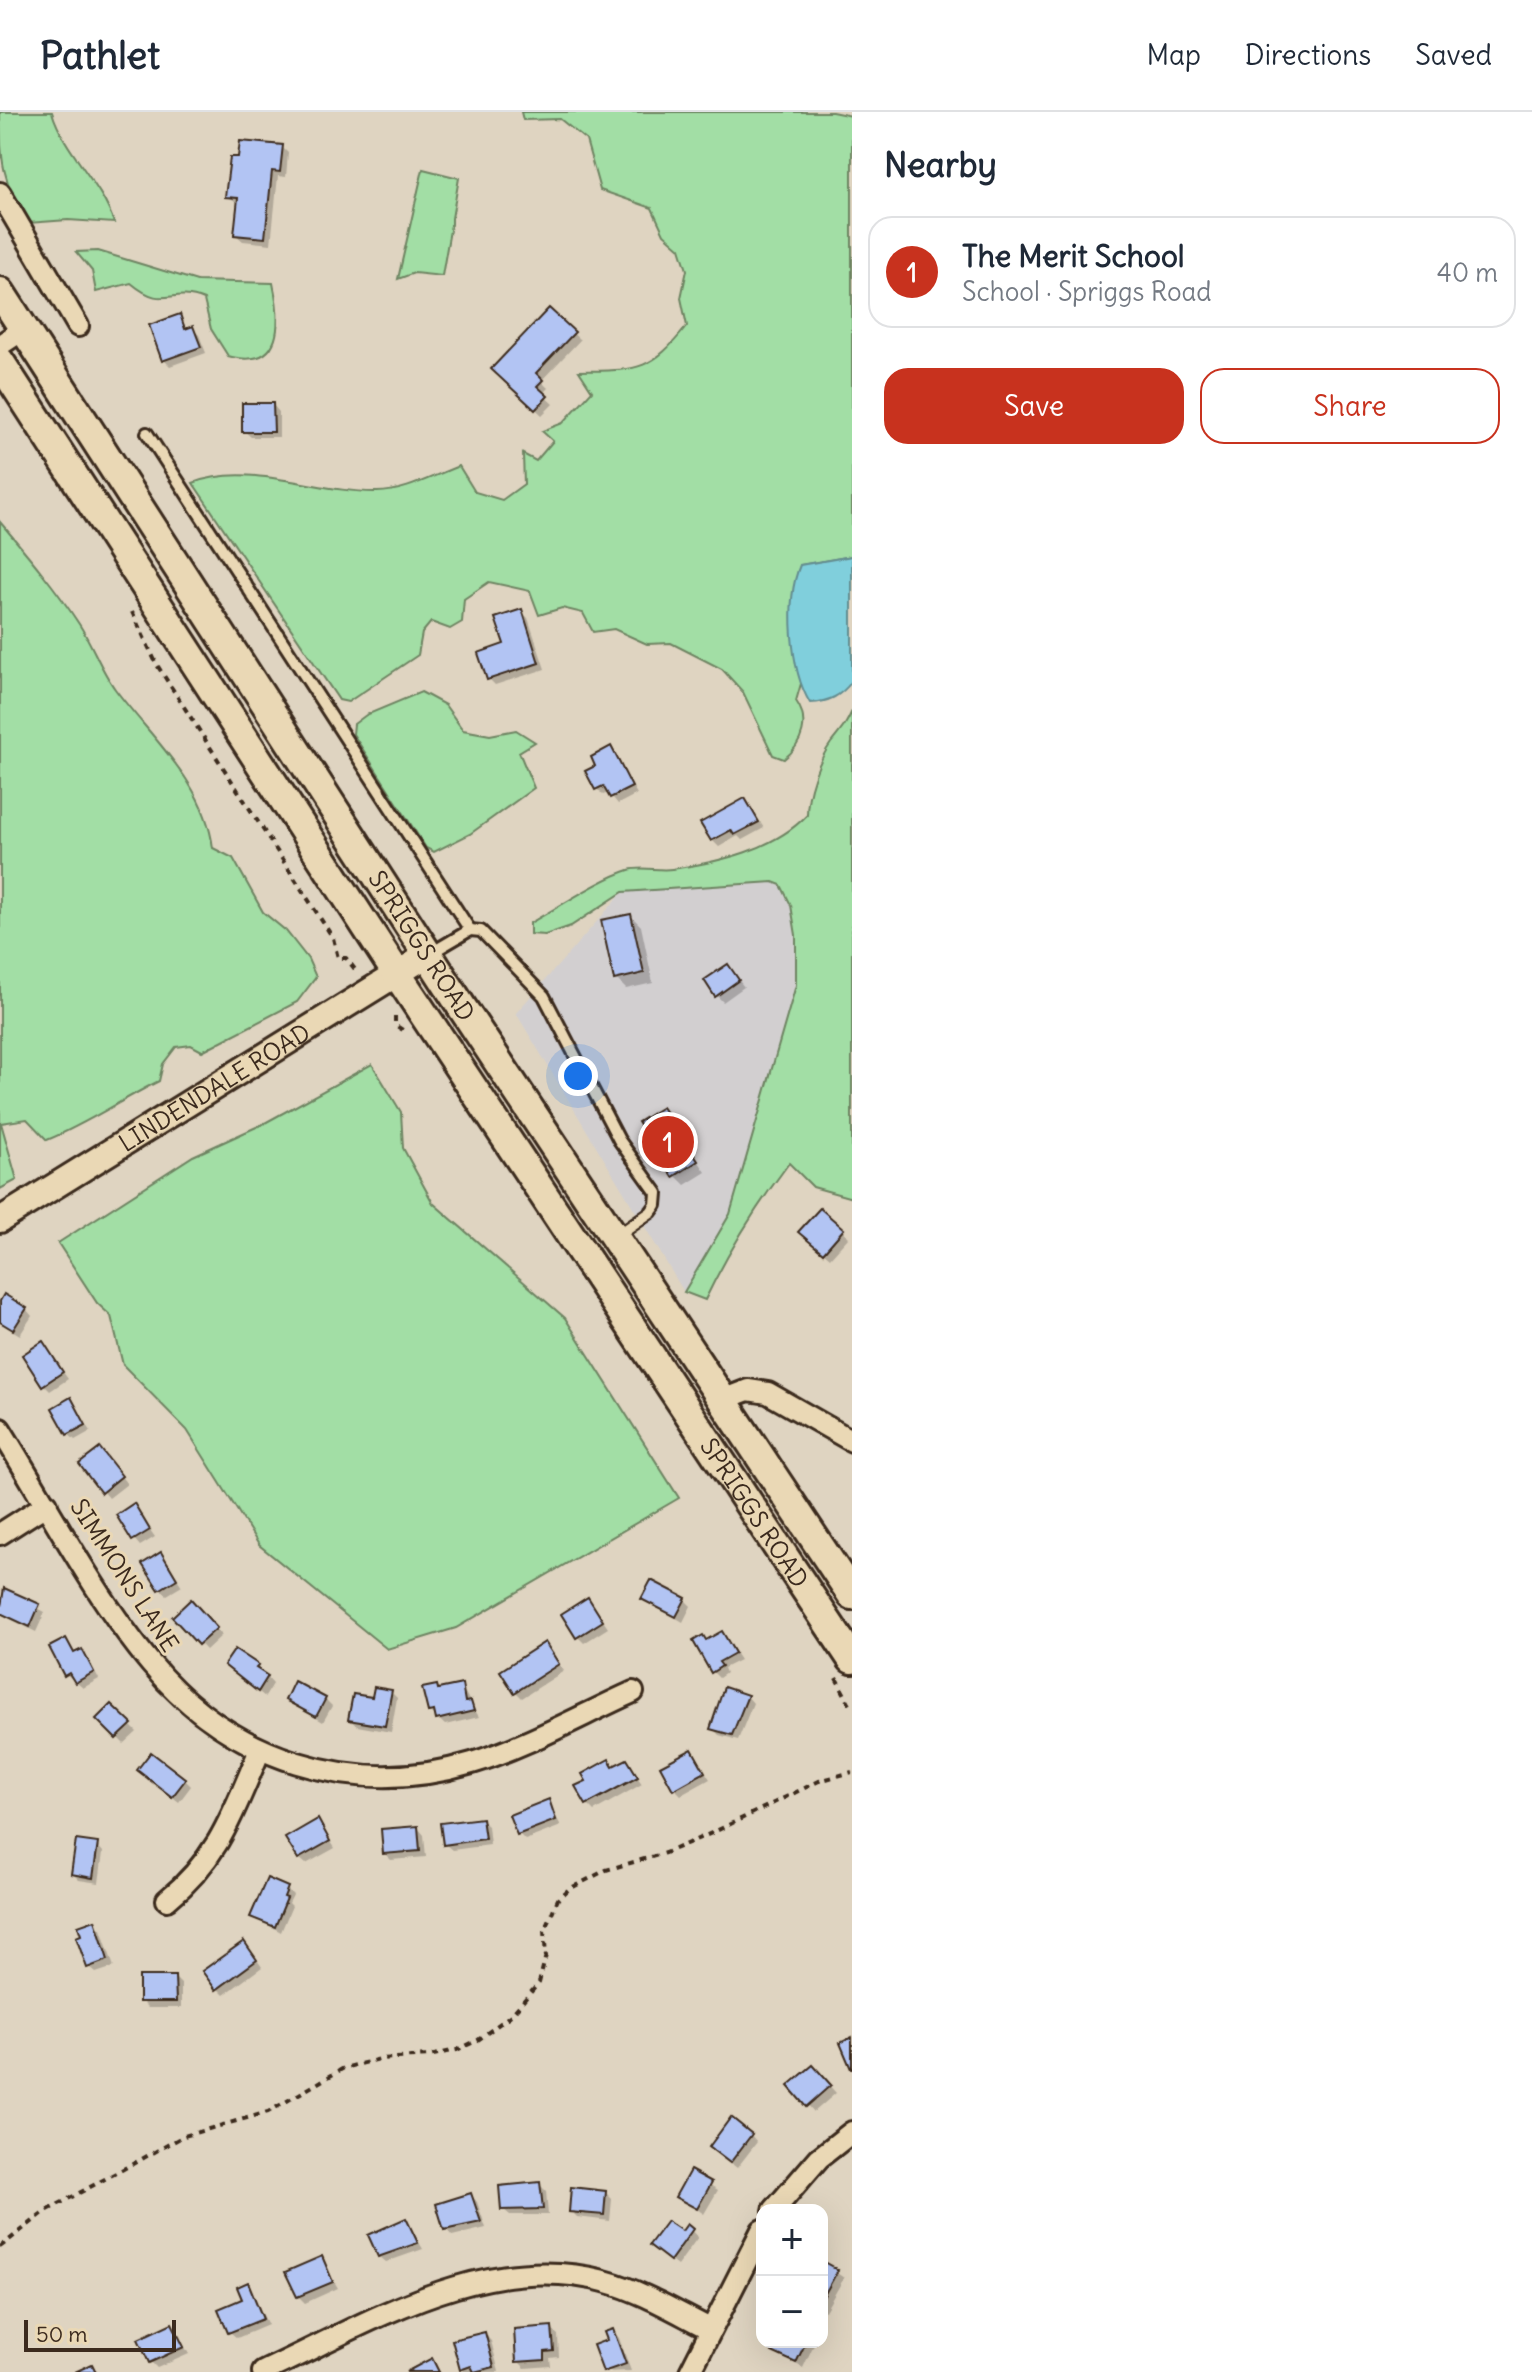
<!DOCTYPE html>
<meta charset="utf-8">
<style>
body{margin:0;font-family:Delius,sans-serif;background:#f2f2f3;color:#1f2937}
.controls{position:absolute;right:24px;bottom:24px;display:grid;overflow:hidden;border-radius:16px;box-shadow:0 8px 32px #0002}
.controls button{width:72px;height:72px;display:grid;place-items:center;padding:0;border:0;border-bottom:2px solid #e0e1e3;background:#fff;color:#1f2937;font:40px sans-serif}
.scale{position:absolute;left:24px;bottom:20px;width:152px;box-sizing:border-box;padding-left:8px;border:4px solid #3b2a1e;border-top:0;font-size:22px;line-height:28px;white-space:nowrap;color:#3b2a1e;-webkit-text-stroke:6px #ead8b5;paint-order:stroke}
.you{position:absolute;left:578px;top:964px;width:28px;height:28px;margin:-20px;border:6px solid #fff;border-radius:50%;background:#1a73e8;box-shadow:0 0 0 12px #1a73e833}
.badge{display:grid;place-items:center;width:52px;height:52px;border-radius:50%;background:#c8321e;color:#fff;font-size:26px;font-weight:700}
.pin{position:absolute;translate:-50% -50%;border:4px solid #fff;box-shadow:0 2px 8px #0006}
.list{margin:0;padding:0;list-style:none}
h2{display:flex;justify-content:space-between;align-items:center;height:104px;margin:0;padding:0 32px;font-size:34px}
h2 small{font-size:26px;font-weight:400;color:#747a83}
.list li{display:grid;grid-template-columns:52px 1fr auto;gap:24px;align-items:center;box-sizing:border-box;height:112px;margin:0 16px 16px;padding:0 16px;border:2px solid #e0e1e3;border-radius:24px}
.list b{display:block;font-size:30px;white-space:nowrap}
.list p{margin:0;font-size:26px;white-space:nowrap;color:#747a83}
.list em{font-size:26px;font-style:normal;color:#747a83}
.actions{display:flex;gap:16px;padding:24px 32px}
.actions a{flex:1;padding:18px 0;border:2px solid #c8321e;border-radius:24px;text-align:center;font-size:28px;color:#c8321e}
.actions .main{background:#c8321e;color:#fff}
.map{position:relative;flex:none;width:852px;height:2260px;overflow:hidden}
header{display:flex;align-items:center;gap:48px;box-sizing:border-box;height:112px;padding:0 40px;background:#fff;border-bottom:2px solid #e0e1e3}
header strong{font-size:38px}
nav{display:flex;gap:44px;margin-inline-start:auto;font-size:28px}
main{display:flex}
aside{flex:1;background:#fff}
.map>svg:first-child{display:block}
.built{fill:#d2cfd0}
.green{fill:#a2dea5;stroke:#6e8462;stroke-width:2}
.water{fill:#80cfdc;stroke:#648d90;stroke-width:2}
.shadow{fill:#0003}
.building{fill:#b2c4f3;stroke:#3b2a1e;stroke-width:2}
.lines{fill:none;stroke-linecap:round;stroke-linejoin:round}
.service-casing{stroke:#3b2a1e;stroke-width:16}
.minor-casing{stroke:#3b2a1e;stroke-width:26}
.tertiary-casing{stroke:#3b2a1e;stroke-width:30}
.secondary-casing{stroke:#3b2a1e;stroke-width:34}
.path{stroke:#3b2a1e;stroke-width:4;stroke-dasharray:6 6;stroke-linecap:butt}
.service{stroke:#ead8b5;stroke-width:10}
.minor{stroke:#ead8b5;stroke-width:20}
.tertiary{stroke:#ead8b5;stroke-width:24}
.secondary{stroke:#ead8b5;stroke-width:28}
.labels{text-anchor:middle;dominant-baseline:central;stroke-width:6;stroke-linejoin:round;paint-order:stroke}
.street-label{font-size:24px;fill:#3b2a1e;stroke:#ead8b5}
</style>
<header>
<strong>Pathlet</strong>
<nav><a>Map</a><a>Directions</a><a>Saved</a></nav>
</header>
<main>
<div class="map">
<svg width="852" height="2260" viewBox="0 0 852 2260">
<rect width="100%" height="100%" fill="#dfd4c1"/>
<filter id="ink" filterUnits="userSpaceOnUse"><feTurbulence type="fractalNoise" baseFrequency=".0125" numOctaves="2"/><feDisplacementMap in="SourceGraphic" scale="16" xChannelSelector="R" yChannelSelector="G"/><feConvolveMatrix kernelMatrix="1 2 1 2 8 2 1 2 1" color-interpolation-filters="sRGB"/></filter>
<g filter="url(#ink)">
<path class="built" d="M797,768L796,873L730,1102L684,1180L516,901L623,780Z"/>
<g class="green">
<path d="M0,0H52C64,40 102,72 114,111L68,108L28,111C2,71 0,46 0,0Z"/>
<path d="M521,0H832L852,4V444L800,453L797,544L802,568L796,589C810,609 803,632 784,647L773,643L743,580L722,557L671,531L647,532L614,517L593,520L583,501L562,496L539,503L530,479L489,470L464,487L462,510L450,517L431,510L422,521L418,543L348,590L339,588L193,371C250,349 317,381 377,380C405,380 432,364 459,354L475,380L502,388L524,372L523,342L536,349L553,329L542,319L563,311L592,279L579,259C636,258 650,261 687,214L681,186L687,158L680,136L664,122L652,96L600,78L586,28L560,7L523,8Z"/>
<path d="M423,57L459,66L442,164L414,161L398,167Z"/>
<path d="M98,139L197,169L273,171C281,209 285,259 228,244L211,217L204,188C169,174 166,200 131,171L96,180L92,159L76,140Z"/>
<path d="M0,410C28,443 55,475 79,512C92,532 101,558 115,577C152,627 205,671 213,736L233,746L263,800L286,819L308,847L316,865L297,890L202,939L191,933L176,935L163,952L159,969C121,988 86,1012 47,1028L27,1007L1,1011L17,1068L0,1077Z"/>
<path d="M421,580L445,593L463,618L490,623L516,618L535,630L519,640L534,676L470,722L434,740L426,736L353,622L354,612L366,603Z"/>
<path d="M852,599V1086L813,1075L789,1051C756,1095 729,1138 705,1188L684,1180L730,1102L796,873V823L791,793L781,773L773,770L623,780L571,814L545,823L530,822V811C558,796 600,767 629,758C642,754 658,759 672,757C719,750 774,738 807,703C807,681 818,649 831,631C841,618 845,615 852,599Z"/>
<path d="M372,952L401,1000L403,1036L433,1091L565,1206L679,1386L456,1516L387,1537L259,1433L187,1318L123,1253L111,1204L97,1191L58,1131L193,1044L263,1012Z"/>
</g>
<path class="water" d="M852,444V569C841,584 829,590 810,591C790,558 785,488 800,453Z"/>
<g class="shadow">
<path d="M282,35L288,41L286,65L278,64L271,132L243,129L236,123L239,92L228,84Z"/>
<path d="M549,199L580,228L541,269L548,276L542,282L553,292L542,303L494,257Z"/>
<path d="M179,204L188,218L192,216L199,223L206,241L170,254L164,248Z"/>
<path d="M273,293L279,300V325H251L244,319Z"/>
<path d="M521,499L528,506L545,557L495,573L489,567Z"/>
<path d="M610,637L637,682L618,692L609,681L603,683L597,677L598,655Z"/>
<path d="M745,688L764,716L742,728L738,724L719,735L712,728Z"/>
<path d="M631,804L641,814L653,871L626,877L616,867Z"/>
<path d="M728,854L744,875L723,890L717,884Z"/>
<path d="M662,997L706,1060L685,1073L675,1063Z"/>
<path d="M820,1099L849,1125L830,1146L807,1126Z"/>
<path d="M0,1193L26,1197L32,1204L20,1223L0,1211Z"/>
<path d="M43,1232L68,1267L50,1279L44,1273Z"/>
<path d="M70,1288L91,1319L75,1328L68,1322Z"/>
<path d="M106,1345L127,1372L109,1386L103,1379Z"/>
<path d="M133,1394L155,1425L140,1434L134,1427Z"/>
<path d="M161,1443L182,1474L167,1483L160,1477Z"/>
<path d="M5,1479L45,1500L36,1520L0,1502Z"/>
<path d="M588,1487L608,1516L584,1531L578,1525Z"/>
<path d="M644,1487L685,1488L691,1494L683,1510Z"/>
<path d="M191,1490L222,1523L206,1538L175,1505Z"/>
<path d="M722,1521L740,1548L724,1556L726,1561L719,1566L712,1559L707,1529Z"/>
<path d="M65,1529L76,1543L81,1540L88,1546L99,1567L83,1576L66,1562Z"/>
<path d="M545,1533L564,1559L522,1586L515,1579Z"/>
<path d="M257,1554L273,1572L265,1585L233,1559Z"/>
<path d="M461,1574L479,1605L445,1613L430,1599L436,1575L440,1579Z"/>
<path d="M391,1580L397,1586L391,1620L357,1614L350,1608L374,1588Z"/>
<path d="M747,1584L753,1591L738,1628L719,1623L712,1616Z"/>
<path d="M325,1587L332,1594L323,1610L287,1588Z"/>
<path d="M111,1594L137,1620L124,1632L99,1607Z"/>
<path d="M692,1640L710,1667L681,1683L674,1676Z"/>
<path d="M627,1649L642,1672L594,1699L587,1692Z"/>
<path d="M146,1664L185,1668L191,1674L179,1690Z"/>
<path d="M548,1690L561,1714L525,1728L519,1722Z"/>
<path d="M481,1708L488,1714L490,1733L452,1738L445,1732Z"/>
<path d="M318,1710L335,1736L306,1752L299,1746Z"/>
<path d="M418,1716L424,1723L426,1745L391,1748L384,1741Z"/>
<path d="M97,1733L103,1740L99,1771L79,1768L73,1762Z"/>
<path d="M287,1777L293,1783L289,1791L292,1794L281,1820L252,1804Z"/>
<path d="M94,1811L101,1817L114,1855L96,1861L89,1855Z"/>
<path d="M250,1838L262,1855L224,1883L218,1877Z"/>
<path d="M175,1866L181,1872V1896H148L141,1889Z"/>
<path d="M819,1962L836,1981L814,2000L791,1974Z"/>
<path d="M751,2023L757,2030L737,2056L718,2041Z"/>
<path d="M691,2061L718,2078L704,2102L678,2084Z"/>
<path d="M539,2072L546,2079L548,2103H510L503,2097Z"/>
<path d="M606,2081L612,2087L610,2109L577,2105L571,2099Z"/>
<path d="M471,2083L477,2090L486,2116L452,2124L446,2117Z"/>
<path d="M406,2109L423,2137L386,2150L379,2144Z"/>
<path d="M687,2115L698,2125L677,2154L658,2139Z"/>
<path d="M321,2147L338,2176L305,2191L298,2184Z"/>
<path d="M822,2151L844,2166L825,2199L822,2198Z"/>
<path d="M248,2173L268,2213L237,2226L230,2220Z"/>
<path d="M172,2213L189,2242L157,2256L151,2250Z"/>
<path d="M551,2217L558,2223L559,2245L550,2246L551,2254L525,2256L518,2249Z"/>
<path d="M613,2219L619,2226L631,2259L605,2260L595,2234L609,2229Z"/>
<path d="M484,2222L491,2229L499,2260H465L461,2256Z"/>
<path d="M779,2230H815L803,2256L775,2240Z"/>
</g>
<g class="building">
<path d="M240,29L283,33L280,60L272,59L265,126L234,123L238,86L225,85L230,45H238Z"/>
<path d="M549,196L575,220L536,261L543,268L537,274L548,284L535,298L491,257Z"/>
<path d="M180,202L185,217L193,214L201,235L162,249L149,213Z"/>
<path d="M242,291H273L274,320H242Z"/>
<path d="M522,497L539,551L487,568L478,541L504,532L495,506Z"/>
<path d="M611,634L632,675L610,686L603,674L595,678L585,659L595,654L591,645Z"/>
<path d="M745,686L759,710L734,723L731,718L711,729L700,711Z"/>
<path d="M631,802L644,861L614,868L601,808Z"/>
<path d="M728,852L739,868L715,885L704,868Z"/>
<path d="M662,995L698,1049L673,1065L638,1010Z"/>
<path d="M820,1096L844,1117L823,1141L798,1120Z"/>
<path d="M4,1182L27,1196L13,1218L0,1210V1189Z"/>
<path d="M43,1229L63,1260L42,1274L22,1243Z"/>
<path d="M71,1285L86,1313L67,1323L52,1296Z"/>
<path d="M100,1336L122,1364L101,1381L79,1352Z"/>
<path d="M134,1391L150,1418L132,1429L116,1403Z"/>
<path d="M161,1440L177,1467L159,1478L142,1452Z"/>
<path d="M651,1468L686,1486L676,1505L641,1487Z"/>
<path d="M4,1476L40,1492L30,1515L0,1501Z"/>
<path d="M588,1485L603,1509L576,1526L561,1502Z"/>
<path d="M191,1487L217,1516L198,1533L172,1505Z"/>
<path d="M722,1519L735,1541L719,1550L722,1554L711,1561L693,1529L703,1523L706,1528Z"/>
<path d="M66,1526L74,1541L82,1537L94,1560L75,1571L69,1561L64,1564L49,1535Z"/>
<path d="M545,1530L559,1552L514,1581L500,1559Z"/>
<path d="M235,1537L259,1553L256,1556L268,1564L258,1580L224,1553Z"/>
<path d="M294,1569L326,1586L316,1605L285,1588Z"/>
<path d="M462,1572L465,1590L471,1589L474,1599L436,1608L434,1599L428,1600L422,1576L437,1573L438,1577Z"/>
<path d="M374,1575L392,1578L385,1614L348,1608L353,1582L372,1585Z"/>
<path d="M724,1575L748,1583L732,1623L710,1617Z"/>
<path d="M111,1592L132,1612L116,1627L96,1607Z"/>
<path d="M692,1637L705,1660L673,1678L660,1654Z"/>
<path d="M151,1640L186,1667L172,1685L137,1658Z"/>
<path d="M609,1647L613,1654L627,1647L638,1665L586,1693L575,1674L586,1669L582,1662Z"/>
<path d="M549,1687L556,1708L517,1723L509,1703Z"/>
<path d="M482,1706L485,1727L443,1733L440,1711Z"/>
<path d="M318,1707L330,1729L298,1747L285,1726Z"/>
<path d="M418,1714L420,1739L383,1742L381,1717Z"/>
<path d="M76,1728L98,1731L93,1766L71,1762Z"/>
<path d="M267,1766L288,1775L284,1785L287,1786L275,1815L250,1805Z"/>
<path d="M95,1808L108,1848L87,1856L76,1825L81,1823L78,1814Z"/>
<path d="M244,1829L257,1848L216,1878L202,1859Z"/>
<path d="M139,1864H175L176,1890H139Z"/>
<path d="M852,1925V1957H851L840,1931Z"/>
<path d="M813,1953L831,1973L806,1995L788,1974Z"/>
<path d="M731,2005L752,2022L730,2051L709,2035Z"/>
<path d="M690,2058L712,2070L697,2097L675,2085Z"/>
<path d="M540,2070L543,2097L501,2098L499,2074Z"/>
<path d="M571,2075L606,2079L604,2103L569,2100Z"/>
<path d="M471,2081L481,2110L444,2118L436,2092Z"/>
<path d="M406,2106L418,2131L378,2145L368,2123Z"/>
<path d="M667,2109L682,2119L687,2112L693,2117L670,2149L649,2133Z"/>
<path d="M322,2144L333,2170L297,2185L285,2160Z"/>
<path d="M822,2149L838,2158L822,2187Z"/>
<path d="M248,2170L263,2207L228,2221L218,2197L242,2187L237,2175Z"/>
<path d="M172,2211L184,2235L149,2251L138,2227Z"/>
<path d="M552,2214L554,2239L545,2240V2248L516,2250L514,2217Z"/>
<path d="M613,2217L626,2252L603,2260L593,2233L607,2228L604,2220Z"/>
<path d="M485,2220L494,2255L474,2260L471,2254L460,2258L452,2228Z"/>
<path d="M777,2230H806L796,2251L772,2240Z"/>
<path d="M432,2246L439,2260H406Z"/>
<path d="M92,2252L96,2260H75Z"/>
</g>
<g class="lines">
<g class="service-casing">
<g id="service">
<path d="M147,321L470,818L431,841"/>
<path d="M470,818L481,819L544,884L619,1028L657,1081L656,1093L651,1100L615,1125"/>
</g>
</g>
<g class="minor-casing">
<g id="minor">
<path d="M0,81L78,214"/>
<path d="M0,233L24,217"/>
<path d="M722,1288L748,1278L768,1281L852,1329"/>
<path d="M0,1317C47,1392 95,1485 151,1552C230,1647 353,1687 472,1651C527,1634 580,1604 633,1580"/>
<path d="M0,1422L47,1392"/>
<path d="M167,1788C220,1745 234,1698 260,1638"/>
<path d="M774,2098L819,2046L852,2020"/>
<path d="M263,2260C367,2212 484,2137 604,2169C642,2179 676,2200 710,2217"/>
<path d="M690,2260L762,2118"/>
</g>
</g>
<g class="tertiary-casing">
<g id="tertiary">
<path id="s1" d="M0,1108L429,842"/>
</g>
</g>
<g class="secondary-casing">
<g id="secondary">
<path id="s2" d="M0,180L463,897L852,1483"/>
<path id="s3" d="M0,250L397,862L852,1547"/>
</g>
</g>
<g class="path">
<path d="M132,500L157,553L333,826L338,846H346L358,861"/>
<path d="M395,904V913L406,920"/>
<path d="M836,1566L852,1596"/>
<path d="M0,2135L46,2099L184,2024L268,2000L344,1956L380,1947L429,1944L457,1938L478,1928L511,1903L539,1871L546,1843L544,1819L558,1787L569,1777L606,1758L665,1741L714,1720L819,1669L852,1660"/>
</g>
<use href="#service" class="service"/>
<use href="#minor" class="minor"/>
<use href="#tertiary" class="tertiary"/>
<use href="#secondary" class="secondary"/>
</g>
</g>
<g class="labels">
<g class="street-label">
<text stroke="none"><textPath href="#s2" startOffset="778">SPRIGGS ROAD</textPath></text>
<text stroke="none"><textPath href="#s1" startOffset="252">LINDENDALE ROAD</textPath></text>
<text stroke="none"><textPath href="#s3" startOffset="1376">SPRIGGS ROAD</textPath></text>
<text transform="translate(125 1463) rotate(57)">SIMMONS LANE</text>
</g>
</g>
</svg>
<div class="controls">
<button>+</button>
<button>−</button>
</div>
<div class="scale">50 m</div>
<div class="you"></div>
<div class="pin badge" style="left:668px;top:1030px">1</div>
</div>
<aside>
<h2>Nearby<small></small></h2>
<ul class="list">
<li><span class="badge">1</span><div><b>The Merit School</b><p>School · Spriggs Road</p></div><em>40 m</em></li>
</ul>
<div class="actions"><a class="main">Save</a><a>Share</a></div>
</aside>
</main>
